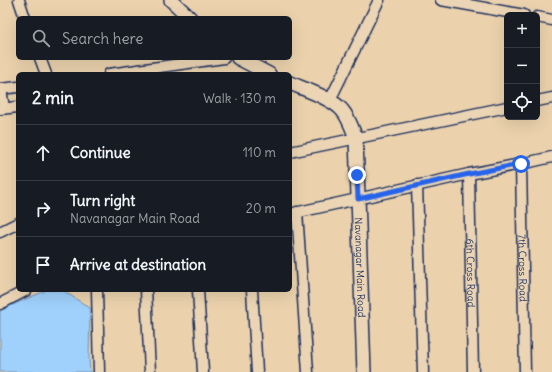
<!DOCTYPE html>
<meta charset="utf-8">
<style>
body{margin:0;font-family:Delius,sans-serif;background:#242831;color:#f1f3f6}
.controls{position:absolute;right:12px;top:12px;display:grid;overflow:hidden;border-radius:6px;box-shadow:0 4px 16px #0002}
.controls button{width:36px;height:36px;display:grid;place-items:center;padding:0;border:0;border-bottom:1px solid #363941;background:#171b24;color:#f1f3f6;font:20px sans-serif}
.stop{position:absolute;width:12px;height:12px;margin:-9px;border:3px solid #2563eb;border-radius:50%;background:#fff}
.stop.end{background:#2563eb;border-color:#fff;box-shadow:0 1px 4px #0008}
.list{margin:0;padding:0;list-style:none}
h2{display:flex;justify-content:space-between;align-items:center;height:52px;margin:0;padding:0 16px;font-size:17px}
h2 small{font-size:13px;font-weight:400;color:#9ea1a6}
.list li{display:grid;grid-template-columns:26px 1fr auto;gap:12px;align-items:center;box-sizing:border-box;height:56px;padding:0 16px;border-top:1px solid #363941}
.list b{display:block;font-size:15px;white-space:nowrap}
.list p{margin:0;font-size:13px;white-space:nowrap;color:#9ea1a6}
.list em{font-size:13px;font-style:normal;color:#9ea1a6}
.icon{flex:none;width:22px;height:22px;fill:none;stroke:currentColor;stroke-width:2;stroke-linecap:round;stroke-linejoin:round}
.map{position:relative;flex:none;width:552px;height:372px;overflow:hidden}
.search{position:absolute;background:#171b24;box-shadow:0 4px 16px #0002;left:16px;top:16px;width:276px;height:44px;display:flex;align-items:center;gap:10px;box-sizing:border-box;padding:0 14px;border-radius:6px;color:#9ea1a6;font-size:15px}
.panel{position:absolute;background:#171b24;box-shadow:0 4px 16px #0002;left:16px;top:72px;width:276px;height:220px;border-radius:6px}
.map>svg:first-child{display:block}
.water{fill:#9fd1fc;stroke:#6a90bd}
.lines{fill:none;stroke-linecap:round;stroke-linejoin:round}
.minor-casing{stroke:#1b2f5e;stroke-width:13}
.major-casing{stroke:#1b2f5e;stroke-width:16}
.minor{stroke:#ecd5b4;stroke-width:10}
.major{stroke:#ecd5b4;stroke-width:13}
.route{stroke:#2563eb;stroke-width:5}
.labels{text-anchor:middle;dominant-baseline:central;stroke-width:4;stroke-linejoin:round;paint-order:stroke}
.street-label{font-size:10px;fill:#1b2f5e;stroke:#ecd5b4}
</style>
<div class="map">
<svg width="552" height="372" viewBox="0 0 552 372">
<rect width="100%" height="100%" fill="#ebd2ad"/>
<filter id="ink" filterUnits="userSpaceOnUse"><feTurbulence type="fractalNoise" baseFrequency=".025" numOctaves="2"/><feDisplacementMap in="SourceGraphic" scale="8" xChannelSelector="R" yChannelSelector="G"/><feConvolveMatrix kernelMatrix="1 2 1 2 8 2 1 2 1" color-interpolation-filters="sRGB"/></filter>
<g filter="url(#ink)">
<path class="water" d="M47,290H62L90,308L89,358L90,372H0V312L3,309Z"/>
<g class="lines">
<g class="minor-casing">
<g id="minor">
<path d="M19,0L25,18"/>
<path d="M441,0L524,15"/>
<path d="M537,17L552,20"/>
<path d="M40,58L46,74"/>
<path d="M109,74L224,58"/>
<path d="M0,89L18,87"/>
<path d="M1,89L4,108"/>
<path d="M330,100L379,0"/>
<path d="M537,101L552,98"/>
<path d="M0,109L18,107"/>
<path d="M290,152L507,107"/>
<path id="s1" d="M521,164L525,372"/>
<path id="s2" d="M469,174L473,372"/>
<path d="M417,185L423,372"/>
<path d="M297,212L308,372"/>
<path d="M290,214L469,174L521,164L552,157"/>
<path d="M0,232L18,223"/>
<path d="M97,290L99,372"/>
<path d="M146,290L150,372"/>
<path d="M198,290L203,372"/>
<path d="M252,290L257,372"/>
<path d="M0,304L27,290"/>
</g>
</g>
<g class="major-casing">
<g id="major">
<path d="M171,0L190,18"/>
<path d="M238,58L269,74"/>
<path id="s3" d="M290,83C304,89 332,98 342,110C349,118 352,128 356,138L364,372"/>
</g>
</g>
<use href="#minor" class="minor"/>
<use href="#major" class="major"/>
</g>
</g>
<g class="lines" filter="url(#ink)">
<path class="route" d="M357,175L358,199L469,174L521,164"/>
</g>
<g class="labels">
<g class="street-label">
<text stroke="none"><textPath href="#s3" startOffset="220">Navanagar Main Road</textPath></text>
<text stroke="none"><textPath href="#s1" startOffset="104">7th Cross Road</textPath></text>
<text stroke="none"><textPath href="#s2" startOffset="99">6th Cross Road</textPath></text>
</g>
</g>
</svg>
<div class="controls">
<button>+</button>
<button>−</button>
<button><svg class="icon" aria-label="locate" viewBox="0 0 24 24"><circle cx="12" cy="12" r="6"/><path d="M12 2v4M12 18v4M2 12h4M18 12h4"/></svg></button>
</div>
<div class="stop" style="left:521px;top:164px"></div>
<div class="stop end" style="left:357px;top:175px"></div>
<div class="search"><svg class="icon" aria-label="search" viewBox="0 0 24 24"><circle cx="10" cy="10" r="6"/><path d="M15 15l6 6"/></svg>Search here</div>
<section class="panel">
<h2>2 min<small>Walk · 130 m</small></h2>
<ul class="list">
<li><svg class="icon" aria-label="ahead" viewBox="0 0 24 24"><path d="M12 20V5M6 11l6-6 6 6"/></svg><div><b>Continue</b></div><em>110 m</em></li>
<li><svg class="icon" aria-label="right" viewBox="0 0 24 24"><path d="M7 20v-9h11M14 6l5 5-5 5"/></svg><div><b>Turn right</b><p>Navanagar Main Road</p></div><em>20 m</em></li>
<li><svg class="icon" aria-label="arrive" viewBox="0 0 24 24"><path d="M6 21V4h12l-3 4 3 4H6"/></svg><div><b>Arrive at destination</b></div></li>
</ul>
</section>
</div>
